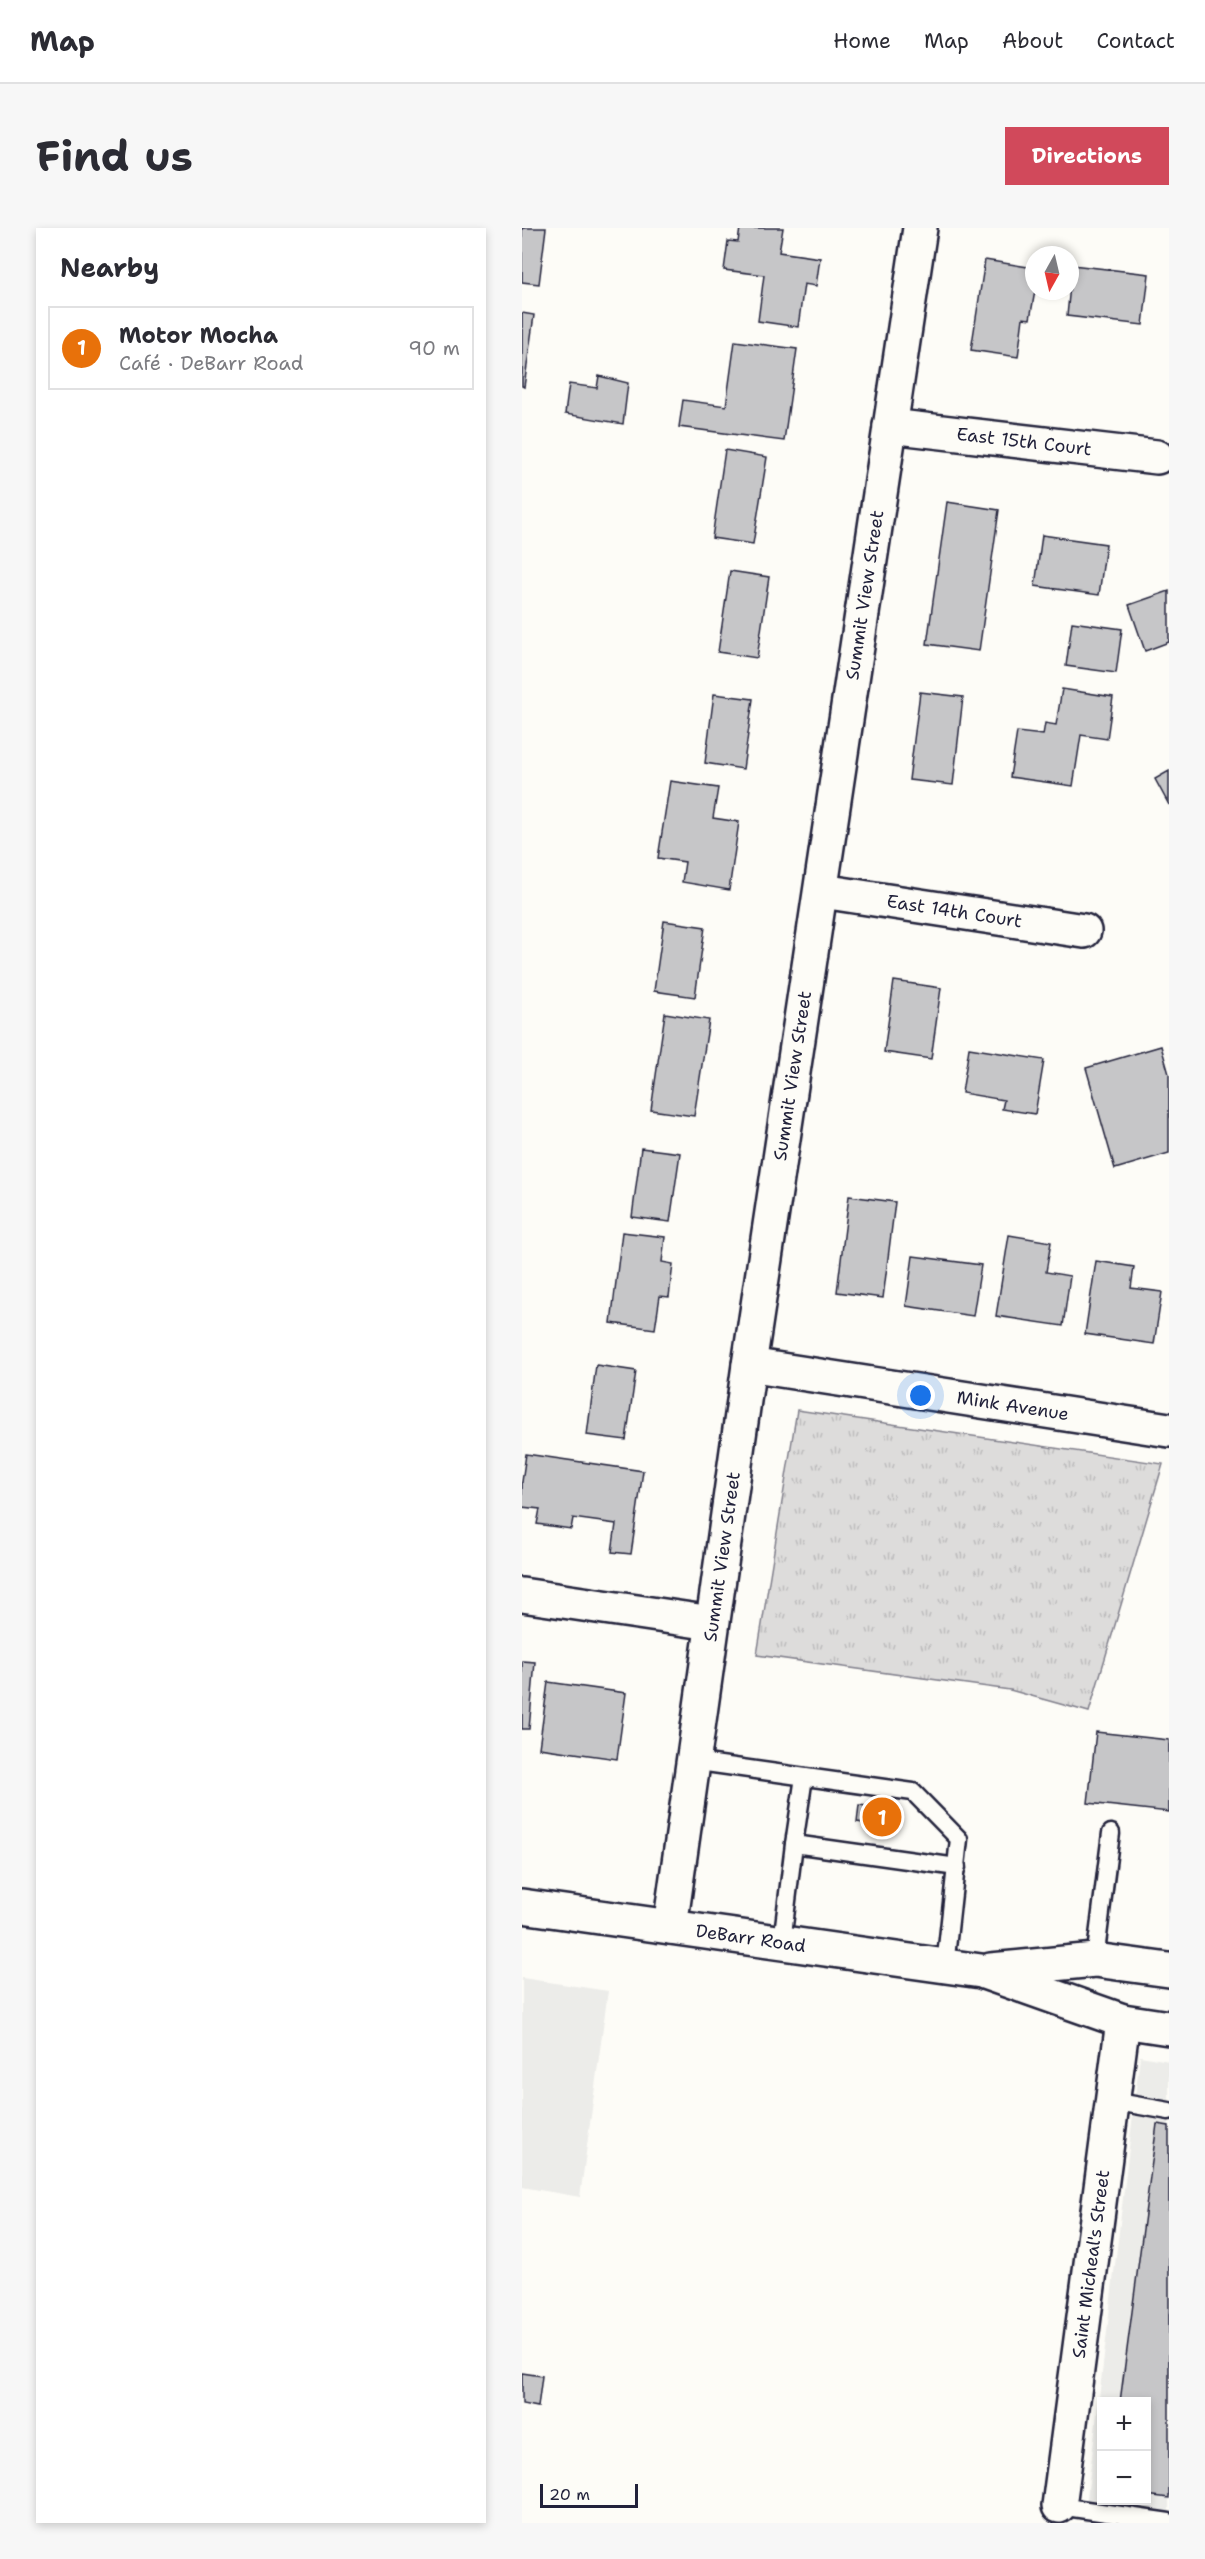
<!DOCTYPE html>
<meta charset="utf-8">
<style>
body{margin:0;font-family:"Shantell Sans",sans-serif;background:#f7f7f7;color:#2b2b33}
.controls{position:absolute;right:18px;bottom:18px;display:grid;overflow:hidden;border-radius:0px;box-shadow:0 3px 9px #0003}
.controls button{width:54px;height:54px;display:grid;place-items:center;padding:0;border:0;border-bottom:2px solid #e1e1e2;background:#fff;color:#2b2b33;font:30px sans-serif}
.compass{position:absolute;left:503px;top:18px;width:54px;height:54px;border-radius:50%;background:#fff;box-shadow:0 3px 9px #0003;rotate:188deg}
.scale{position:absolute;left:18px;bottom:15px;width:98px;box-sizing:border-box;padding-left:6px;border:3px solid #22223b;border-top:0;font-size:16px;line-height:21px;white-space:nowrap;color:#22223b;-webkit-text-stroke:4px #fdfcf7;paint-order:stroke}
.you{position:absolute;left:399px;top:1168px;width:21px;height:21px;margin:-15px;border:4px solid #fff;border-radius:50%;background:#1a73e8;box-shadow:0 0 0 9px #1a73e833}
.badge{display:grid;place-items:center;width:39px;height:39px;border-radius:50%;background:#d1495b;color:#fff;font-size:20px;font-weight:700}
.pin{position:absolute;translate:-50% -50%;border:3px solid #fff;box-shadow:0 2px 6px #0006}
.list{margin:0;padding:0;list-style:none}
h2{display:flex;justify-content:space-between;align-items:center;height:78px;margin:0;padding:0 24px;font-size:26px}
h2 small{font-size:20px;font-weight:400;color:#7c7c81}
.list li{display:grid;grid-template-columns:39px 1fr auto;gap:18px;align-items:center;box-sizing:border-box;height:84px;margin:0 12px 12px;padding:0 12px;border:2px solid #e1e1e2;border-radius:0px}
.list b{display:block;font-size:22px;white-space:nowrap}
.list p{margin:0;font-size:20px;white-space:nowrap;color:#7c7c81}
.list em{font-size:20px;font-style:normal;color:#7c7c81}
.map{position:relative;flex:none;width:647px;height:2295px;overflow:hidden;border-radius:0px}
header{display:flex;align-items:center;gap:36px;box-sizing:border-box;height:84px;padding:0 30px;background:#fff;border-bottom:2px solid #e1e1e2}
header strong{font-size:28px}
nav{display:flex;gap:33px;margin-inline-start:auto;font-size:21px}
.intro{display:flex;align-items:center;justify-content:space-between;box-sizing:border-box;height:144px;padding:0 36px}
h1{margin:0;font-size:42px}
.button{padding:15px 27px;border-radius:0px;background:#d1495b;color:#fff;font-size:21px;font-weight:700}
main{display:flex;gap:36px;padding:0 36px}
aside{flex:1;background:#fff;border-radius:0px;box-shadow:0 3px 9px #0003}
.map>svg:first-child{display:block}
.built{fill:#ecece9;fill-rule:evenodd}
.grass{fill:url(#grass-tufts);stroke:#807f8b;stroke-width:1.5}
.building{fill:#c6c6c8;stroke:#22223b;stroke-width:1.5}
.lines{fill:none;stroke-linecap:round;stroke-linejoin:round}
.lane-casing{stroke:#22223b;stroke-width:21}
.street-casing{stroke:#22223b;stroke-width:38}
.secondary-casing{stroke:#22223b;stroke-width:38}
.lane{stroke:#fdfcf7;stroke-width:16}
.street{stroke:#fdfcf7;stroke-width:33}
.secondary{stroke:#fdfcf7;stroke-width:33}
.labels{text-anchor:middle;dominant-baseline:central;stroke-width:5;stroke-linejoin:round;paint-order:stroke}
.street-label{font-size:18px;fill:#22223b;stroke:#fdfcf7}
</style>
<header>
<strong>Map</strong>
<nav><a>Home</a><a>Map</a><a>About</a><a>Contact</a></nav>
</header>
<div class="intro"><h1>Find us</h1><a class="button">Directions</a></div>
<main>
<aside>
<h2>Nearby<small></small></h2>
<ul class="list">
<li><span class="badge" style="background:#e8710a">1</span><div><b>Motor Mocha</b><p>Café · DeBarr Road</p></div><em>90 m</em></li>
</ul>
</aside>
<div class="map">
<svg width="647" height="2295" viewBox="0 0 647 2295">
<defs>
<pattern id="grass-tufts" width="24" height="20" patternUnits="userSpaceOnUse" patternTransform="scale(1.5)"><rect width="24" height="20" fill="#dddcdb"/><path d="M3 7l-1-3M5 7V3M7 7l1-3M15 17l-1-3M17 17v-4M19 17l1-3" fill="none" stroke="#bdbcbd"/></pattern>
</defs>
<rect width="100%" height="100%" fill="#fdfcf7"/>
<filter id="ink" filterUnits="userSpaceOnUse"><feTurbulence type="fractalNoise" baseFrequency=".0167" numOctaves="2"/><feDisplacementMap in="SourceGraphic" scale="12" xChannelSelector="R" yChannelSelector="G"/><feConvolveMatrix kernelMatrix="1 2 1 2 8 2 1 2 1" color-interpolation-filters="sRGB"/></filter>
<g filter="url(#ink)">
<g class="built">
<path d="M0,1750L86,1763L58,1969L0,1959Z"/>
<path d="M618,1828L647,1833V2295H562ZM580,2174H624V2272H580Z"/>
</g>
<path class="grass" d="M275,1182L641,1236L567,1484L488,1462L235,1427Z"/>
<g class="building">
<path d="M0,0H24L17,56L0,54Z"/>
<path d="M218,0H261L257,24L298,30L294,58L282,56L276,99L236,93L242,47L202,42L206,13L216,14Z"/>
<path d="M463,32L512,40L513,63L508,91L501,90L496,129L449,122Z"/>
<path d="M550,37L627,46L621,97L545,88Z"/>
<path d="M0,85L12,87L2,159L0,158Z"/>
<path d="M213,113L275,121L262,213L157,199L161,172L204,178Z"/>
<path d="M77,148L106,155L101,196L43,186L47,156L75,160Z"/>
<path d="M203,222L245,229L231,316L190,310Z"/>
<path d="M425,274L477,282L457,423L405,416Z"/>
<path d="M520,307L584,316L577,367L513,358Z"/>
<path d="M208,343L247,349L235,430L196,424Z"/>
<path d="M647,363V414L623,423L607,377Z"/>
<path d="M550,394L600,401L594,445L544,438Z"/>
<path d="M540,461L591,469L585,511L559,507L551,558L488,549L495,504L521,507L523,495L534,497Z"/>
<path d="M398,464L441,469L431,557L387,552Z"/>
<path d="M192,466L231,471L221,541L183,535Z"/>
<path d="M647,543V577L633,551Z"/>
<path d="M148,553L196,560L191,590L217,594L207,662L160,654L163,634L136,630Z"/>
<path d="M142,693L183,699L173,769L132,763Z"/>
<path d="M372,753L419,760L409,831L362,824Z"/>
<path d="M143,785L187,792L172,888L129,882Z"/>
<path d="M639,818L647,846V925L593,941L564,840Z"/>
<path d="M447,820L522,832L513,886L480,881L482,872L440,865Z"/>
<path d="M119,920L158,925L148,994L110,989Z"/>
<path d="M327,968L373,974L361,1070L315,1064Z"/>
<path d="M100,1004L143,1009L140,1034L151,1036L147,1069L138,1068L133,1101L89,1095Z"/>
<path d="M487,1007L529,1014L524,1044L548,1048L541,1098L474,1088Z"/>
<path d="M391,1028L459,1037L451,1088L384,1078Z"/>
<path d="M574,1033L612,1039L609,1060L640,1064L632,1116L563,1106Z"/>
<path d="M74,1137L114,1143L104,1212L65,1207Z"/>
<path d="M4,1226L121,1243L109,1326L90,1324L94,1296L51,1290L49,1301L15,1296L18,1281L0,1279V1254Z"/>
<path d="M0,1433L13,1434L7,1501H0Z"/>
<path d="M26,1454L104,1465L95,1531L17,1520Z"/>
<path d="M574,1504L647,1512V1584L566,1575Z"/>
<path d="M337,1577L374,1582L372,1599L335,1594Z"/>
<path d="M635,1896L647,1898V2270L624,2267V2174H598Z"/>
<path d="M0,2145L20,2148L16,2179L0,2176Z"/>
</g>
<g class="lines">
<g class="lane-casing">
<g id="lane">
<path d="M170,1533L391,1564L437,1611L423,1738"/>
<path d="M272,1616L282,1549"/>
<path d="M260,1714L272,1616L435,1639"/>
<path d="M573,1732L589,1605"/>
<path d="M590,1873L647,1883"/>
<path d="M537,2278L647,2294"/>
</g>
</g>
<g class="street-casing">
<g id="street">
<path id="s1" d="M368,198L635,229"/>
<path id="s2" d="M300,663L562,703"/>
<path id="s3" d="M227,1137L647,1202"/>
<path d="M0,1367L190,1395"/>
<path id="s4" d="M148,1699L227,1137L398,0"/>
<path id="s5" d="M537,2278L601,1793"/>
</g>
</g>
<g class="secondary-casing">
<g id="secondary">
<path id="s6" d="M0,1678L459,1743L601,1793L647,1800"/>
<path d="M469,1742L573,1732L647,1742"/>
</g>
</g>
<use href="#lane" class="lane"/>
<use href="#street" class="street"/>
<use href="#secondary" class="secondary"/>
</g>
</g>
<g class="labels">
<g class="street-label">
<text stroke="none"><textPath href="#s1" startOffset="135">East 15th Court</textPath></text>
<text stroke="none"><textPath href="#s4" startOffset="1346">Summit View Street</textPath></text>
<text stroke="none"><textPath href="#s2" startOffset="134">East 14th Court</textPath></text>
<text stroke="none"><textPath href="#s4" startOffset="860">Summit View Street</textPath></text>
<text stroke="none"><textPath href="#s3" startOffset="267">Mink Avenue</textPath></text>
<text stroke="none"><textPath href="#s4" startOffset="374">Summit View Street</textPath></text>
<text stroke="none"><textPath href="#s6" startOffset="231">DeBarr Road</textPath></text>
<text stroke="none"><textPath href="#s5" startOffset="244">Saint Micheal's Street</textPath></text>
</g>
</g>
</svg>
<div class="controls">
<button>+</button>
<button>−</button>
</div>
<svg class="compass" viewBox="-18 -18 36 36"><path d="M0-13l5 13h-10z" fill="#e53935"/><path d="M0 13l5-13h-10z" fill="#7c7c81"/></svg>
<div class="scale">20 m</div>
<div class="you"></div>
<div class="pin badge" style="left:360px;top:1589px;background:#e8710a">1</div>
</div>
</main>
